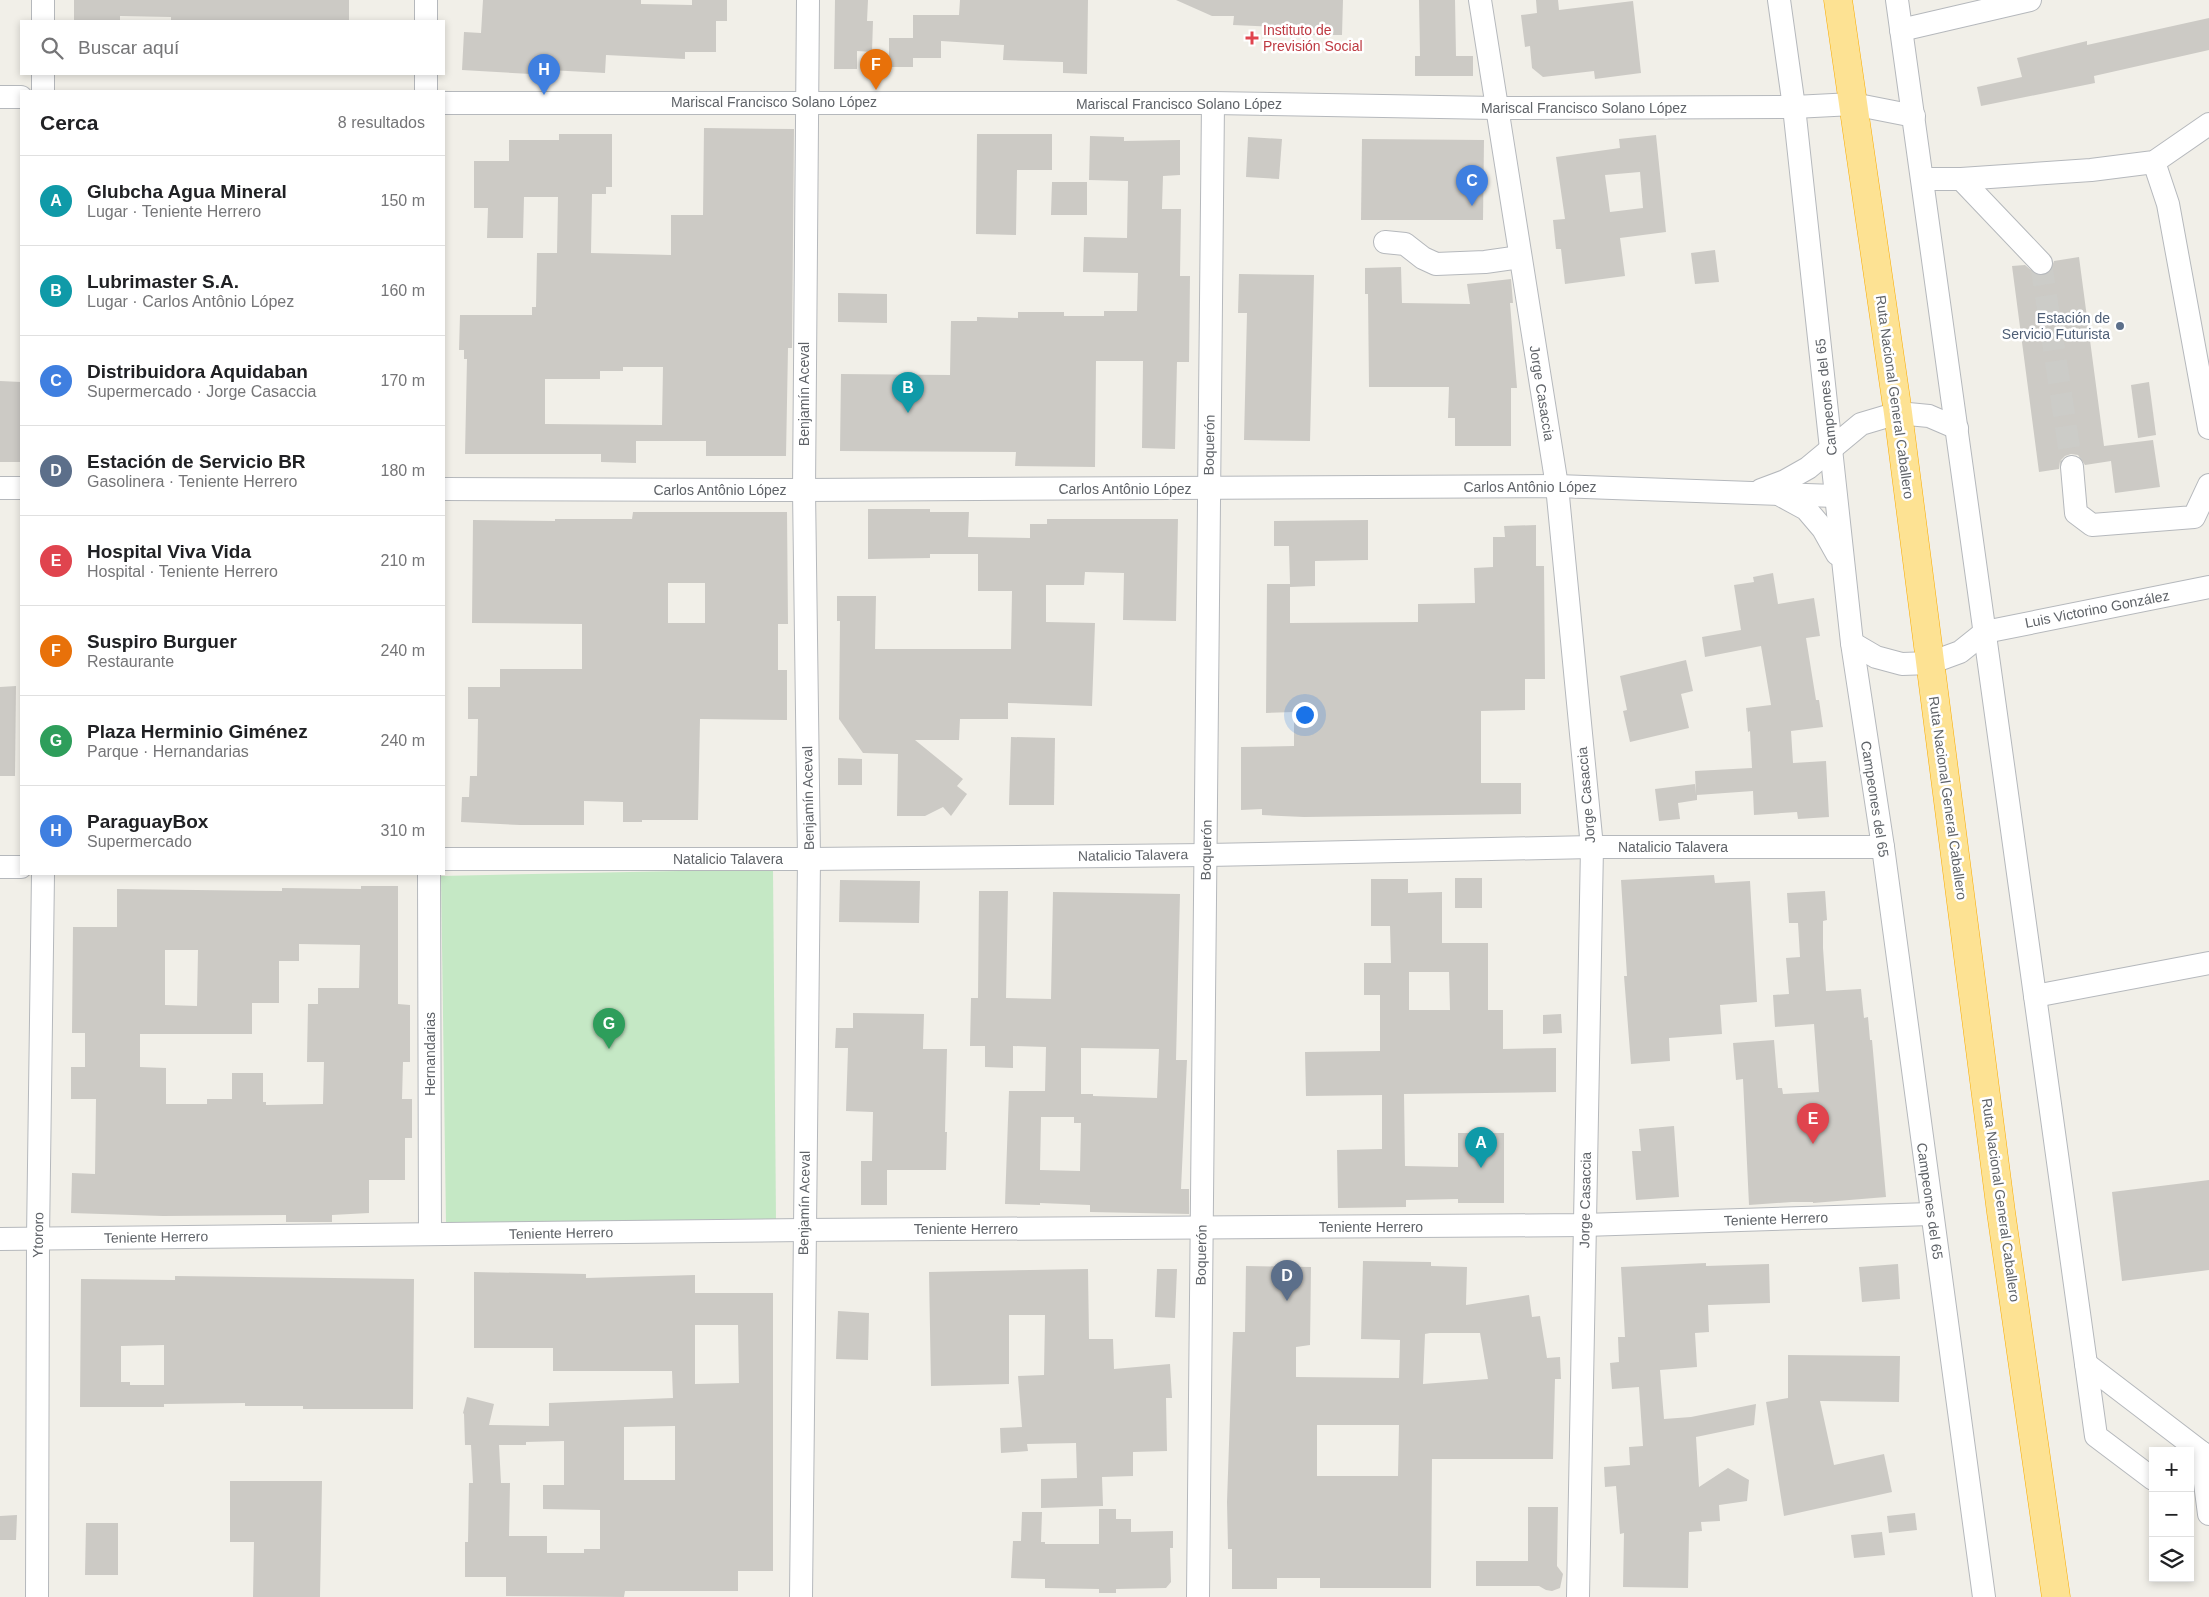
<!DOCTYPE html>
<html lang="es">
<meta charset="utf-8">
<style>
body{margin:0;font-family:Helvetica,sans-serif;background:#f2f2f2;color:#202124}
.controls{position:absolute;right:15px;bottom:15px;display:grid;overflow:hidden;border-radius:0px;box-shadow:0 2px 8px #0003}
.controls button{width:45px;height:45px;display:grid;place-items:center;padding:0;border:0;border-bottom:1px solid #e0e0e0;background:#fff;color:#202124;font:25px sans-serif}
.you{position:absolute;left:1304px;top:714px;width:18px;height:18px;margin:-12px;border:4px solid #fff;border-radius:50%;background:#1a73e8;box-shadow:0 0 0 8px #1a73e833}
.badge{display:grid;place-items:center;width:32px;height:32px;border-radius:50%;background:#db2777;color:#fff;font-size:16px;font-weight:700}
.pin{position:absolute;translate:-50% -41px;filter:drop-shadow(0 1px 2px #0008)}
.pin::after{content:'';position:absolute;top:26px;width:18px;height:15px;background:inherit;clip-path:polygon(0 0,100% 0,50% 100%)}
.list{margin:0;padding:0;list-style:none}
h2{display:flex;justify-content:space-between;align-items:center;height:65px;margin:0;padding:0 20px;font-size:21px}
h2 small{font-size:16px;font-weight:400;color:#757577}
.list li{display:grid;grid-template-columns:32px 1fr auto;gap:15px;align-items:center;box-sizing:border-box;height:90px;padding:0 20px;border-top:1px solid #e0e0e0}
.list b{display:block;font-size:19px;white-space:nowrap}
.list p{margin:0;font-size:16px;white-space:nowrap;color:#757577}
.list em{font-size:16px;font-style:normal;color:#757577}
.icon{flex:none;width:28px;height:28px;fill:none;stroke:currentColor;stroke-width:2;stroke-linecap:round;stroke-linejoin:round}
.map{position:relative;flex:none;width:2209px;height:1597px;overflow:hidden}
.search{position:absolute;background:#fff;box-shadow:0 2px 8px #0003;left:20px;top:20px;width:425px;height:55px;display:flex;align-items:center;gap:12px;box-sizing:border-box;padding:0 18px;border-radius:0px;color:#757577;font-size:19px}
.panel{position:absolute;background:#fff;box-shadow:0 2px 8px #0003;left:20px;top:90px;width:425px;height:785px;border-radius:0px}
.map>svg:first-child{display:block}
.green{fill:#c5e8c5}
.building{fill:#cccac5;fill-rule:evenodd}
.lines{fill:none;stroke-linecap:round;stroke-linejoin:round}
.minor-tunnel{stroke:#ccccc8;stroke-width:22;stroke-dasharray:22 11;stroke-linecap:butt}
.minor-casing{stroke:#b5b8bc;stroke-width:24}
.highway-casing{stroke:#f9ab00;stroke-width:29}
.minor{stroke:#fff;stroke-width:22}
.highway{stroke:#fde293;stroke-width:28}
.health-dot{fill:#e0444e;stroke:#fff;stroke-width:2}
.service-dot{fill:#5c6f8a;stroke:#fff;stroke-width:2}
.labels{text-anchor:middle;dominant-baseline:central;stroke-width:5;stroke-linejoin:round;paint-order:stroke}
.health-label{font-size:14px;fill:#be3a42;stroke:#fff;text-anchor:start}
.street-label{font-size:14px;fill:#5f6368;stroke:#fff}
.service-label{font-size:14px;fill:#4e5e75;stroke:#fff;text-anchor:end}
</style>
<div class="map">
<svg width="2209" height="1597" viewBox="0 0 2209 1597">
<rect width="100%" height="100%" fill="#f1efe8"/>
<path class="green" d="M773,869L776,1221L446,1224L441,876Z"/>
<g class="building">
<path d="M74,0H349V21H171V17L120,16V21H74Z"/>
<path d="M483,0H641V4L692,5V0H727V21H716V52H685V59L606,55L605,73L549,70L548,75L462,70L464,32L481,33Z"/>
<path d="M835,0H868L867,21H873L872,52L857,51V69H834Z"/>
<path d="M960,0H1088L1087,74L1063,73V62L1003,60L1004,45L941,41V58H913V67H889V38H913V15H959Z"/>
<path d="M1176,0H1343L1342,35H1296V28L1233,25L1234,16H1212Z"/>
<path d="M1419,0H1455L1456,56H1473V76H1415V56H1420Z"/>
<path d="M1536,0H1558L1559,10L1633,1L1641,73L1595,79L1594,71L1543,77L1532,68L1530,46L1525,47L1521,15L1537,13Z"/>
<path d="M2209,18V50L2094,76L2095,83L1981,106L1977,87L2022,77L2017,58L2087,41V45Z"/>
<path d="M704,128L794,129L792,348H788L786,456H706V441H636V463L601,462V454H465L467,359H464V350H459L460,315H532V307H536L537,253H557L558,197H524L523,238H487L488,208H474V161H509V140H559V134H612V187H606V194H592L591,253L671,255V215H703ZM623,367H663L662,425L545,424V379H600V371H623Z"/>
<path d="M977,134H1052V170H1017L1016,235L976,234Z"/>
<path d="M1656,135L1666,232L1620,238L1625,276L1565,284L1561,249H1556L1553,220L1565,219L1556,157L1620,148L1619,139ZM1640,172L1643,208L1610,212L1605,175Z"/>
<path d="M1090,136L1124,137V141L1180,140V175L1163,176L1162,209H1181L1180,276H1190L1189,362H1177L1175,449L1142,448L1143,361H1096L1095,467L1015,466L1016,452L840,451L841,374L950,375L951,321H977V317L1018,318V312H1064V316H1104V311H1137L1138,273L1083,272L1084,237L1127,238L1128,181L1089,180Z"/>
<path d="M1248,137L1282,139L1279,179L1246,177Z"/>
<path d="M1362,139L1484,140L1483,220H1361Z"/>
<path d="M1052,182H1087V215H1051Z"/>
<path d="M1715,250L1719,282L1695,284L1691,253Z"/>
<path d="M2079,257L2104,446L2153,440L2160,487L2115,493L2111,461L2085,465L2078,455L2071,454L2065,456L2060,461L2059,469L2039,472L2012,266L2025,265L2037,275L2044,276L2050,272L2054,261Z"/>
<path d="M1401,267L1402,303L1470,304L1467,284L1511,279L1513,303H1510L1517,388H1511V446H1455V418H1448L1449,387H1369L1368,294H1365V268Z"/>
<path d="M1239,274L1314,275L1310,441L1244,440L1247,313H1238Z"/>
<path d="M838,293L887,294V323L838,322Z"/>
<path d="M0,381L21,382V462H0Z"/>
<path d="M2149,382L2156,435L2138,438L2131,385Z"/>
<path d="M868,509H930V512H969L968,537L1030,538V524H1047V519H1178L1176,621L1123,620L1124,573L1085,572L1084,585H1046V622L1095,623L1092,706L1008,703V719H960L959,740H915L963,779L957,786L967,794L951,816L943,807L925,816H897L898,754L863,753L839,719L840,621H837V596H876L875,649H1011L1012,591H978V554H930V558L868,559Z"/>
<path d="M633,512H787L788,624H778V670H787V720L700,719L698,820H642V822H623V802L584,801V825H520L461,822L462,797H469L470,776H477L478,719H468V687H500V669H582V624L472,623L473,520L555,521V519H632ZM668,583H705V623H668Z"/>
<path d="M1368,520V560L1315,561V586L1290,587V623L1418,622V604L1475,603L1474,568L1493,567V537H1505L1504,526L1536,525V566H1544L1545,679H1525V710L1481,711V783H1521V814L1304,817L1262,815V809L1241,810V747L1294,746V712L1266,713L1267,584H1290L1289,546H1274V521Z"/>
<path d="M1773,573L1778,604L1814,598L1820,636L1806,638L1816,700H1819L1823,727L1791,731L1793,763L1826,761L1829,817L1798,819L1797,812L1754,815L1753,791L1697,795V800L1678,803L1680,819L1659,821L1655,789L1695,784L1696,794L1695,771L1752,768L1750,731L1748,732L1746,708L1771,705L1761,646L1705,657L1702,637L1741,630L1734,585L1754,582L1753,577Z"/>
<path d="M1686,660L1693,691L1681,694L1689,728L1630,742L1623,711L1627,710L1620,676Z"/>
<path d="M16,686L15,776H0V687Z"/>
<path d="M1011,737L1055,738L1054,805H1009Z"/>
<path d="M838,758L862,759V785H838Z"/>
<path d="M1714,875L1715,883L1750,881L1757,1002L1720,1005L1722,1034L1669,1038L1670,1061L1631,1064L1624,976H1627L1621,880Z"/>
<rect x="1455" y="878" width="27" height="30"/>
<path d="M1371,879H1408V893L1442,892V943H1488V1010H1503V1049L1556,1048V1092L1404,1094L1405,1166L1458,1167V1133H1504V1203H1458V1199L1406,1200V1207L1338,1208L1337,1150L1382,1149V1095L1306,1096L1305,1052L1380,1051V995H1364V963H1391L1390,926H1371ZM1409,972H1449L1450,1010H1409Z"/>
<path d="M840,880L920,881L919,923L839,922Z"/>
<path d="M361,886H398V1004L410,1005V1062H403L402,1099H412V1138H405V1180H369V1213L332,1215V1222H286V1215L163,1216L71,1213L72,1173L95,1174L96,1099H71V1067H85V1033H72L73,927H117V889L282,891V888L361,889ZM299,944L360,945L359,988H318V1004H308L307,1062H324L323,1104L266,1105V1102H263V1073H232V1099H207V1104H166V1068L140,1067V1034H252V1003H279V961H299ZM165,950H198L197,1006L165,1005Z"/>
<path d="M979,891H1008L1006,998L1051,999L1053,892L1180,894L1176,1060H1187L1181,1189H1189V1214L1090,1212V1205L1040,1203V1205L1005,1204L1009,1091H1045L1046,1047L1013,1046V1068L985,1067V1046H970L971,998H978ZM1081,1048L1159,1049L1157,1098L1093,1096V1094H1081ZM1041,1117H1074V1123H1081L1080,1171L1040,1170Z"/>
<path d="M1825,891L1827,920L1823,921V948L1826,991L1861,989L1864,1018L1868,1017L1870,1040H1872L1886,1197L1813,1203V1202H1792L1749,1205L1743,1079L1736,1080L1733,1043L1774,1040L1778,1088H1782L1783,1094L1819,1092L1814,1024L1775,1027L1773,995L1789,994L1786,958L1800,957L1798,923H1789L1787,893Z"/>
<path d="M853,1013L924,1014L923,1049H947L945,1132H947L946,1170H887V1205H861V1161H872L873,1112L846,1111L848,1048H835L836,1028H853Z"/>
<path d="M1561,1014L1562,1033L1543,1034V1015Z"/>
<path d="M1674,1126L1679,1197L1636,1200L1632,1151H1641L1639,1129Z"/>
<path d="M2209,1180V1270L2122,1281L2112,1192Z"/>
<path d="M1363,1261L1431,1262V1266L1467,1267L1466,1305L1529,1295L1532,1317L1540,1316L1547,1358L1560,1357L1561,1379H1555L1553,1459H1432L1431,1588H1320V1578H1277V1589H1232V1549H1228L1227,1502L1232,1357L1233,1332H1245L1246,1266L1311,1267L1310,1345L1296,1347V1377L1399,1378L1400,1340L1361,1339ZM1430,1333H1480L1488,1379L1423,1384L1425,1334ZM1317,1425H1399L1398,1476H1317Z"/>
<path d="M1706,1263V1266L1769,1264L1770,1303L1708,1305L1709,1332L1695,1333L1697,1367L1660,1370L1664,1419L1691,1417L1756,1404L1754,1425L1696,1437L1699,1487L1728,1468L1749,1480L1747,1501L1719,1505L1720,1521L1701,1522L1702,1531L1689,1532L1688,1588L1623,1587L1624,1533L1620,1534L1616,1486L1605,1487L1604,1467L1630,1465L1629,1447L1643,1446L1639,1387L1612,1389L1610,1363L1619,1362L1618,1337H1625L1621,1267Z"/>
<path d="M1898,1264L1900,1299L1862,1302L1859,1267Z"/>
<path d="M1088,1269L1089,1339H1113L1114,1369L1170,1364L1172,1398H1166L1167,1451L1133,1452V1476L1102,1477L1103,1506L1041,1508V1479L1077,1478L1076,1443L1027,1444L1028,1451L1001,1453L1000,1428L1022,1427L1018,1376L1044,1375L1045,1315H1009V1384L931,1386L929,1272Z"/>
<path d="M1157,1269H1177L1175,1318L1155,1317Z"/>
<path d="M474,1272L586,1274V1278L695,1275V1293H773V1571H738V1591H625L624,1597L506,1596V1577H465V1542H468L469,1483H473L471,1445H465L464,1414L463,1413L467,1397L494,1404L489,1425L549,1426V1403L673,1398L672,1371H553V1348H474ZM695,1325H738L739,1383L695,1384ZM675,1426V1480H624V1427ZM564,1441V1485H543V1509L600,1510V1549H584V1553H547V1536H509L510,1483H501L499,1445H526V1442Z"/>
<path d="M175,1276L414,1279L413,1409H303V1406H245V1403L164,1404V1407H80L81,1279L175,1280ZM164,1345V1385H130V1382H121V1346Z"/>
<path d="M838,1311L869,1313L868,1360L836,1359Z"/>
<path d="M1788,1355L1900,1356L1899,1402L1820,1401L1834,1465L1884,1454L1892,1492L1784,1516L1766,1402L1788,1398Z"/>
<path d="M230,1481H322L320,1597H253L254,1542H230Z"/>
<path d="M1528,1507H1558L1557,1566L1563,1574L1560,1588L1552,1591L1546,1590L1539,1586H1476V1561H1528Z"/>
<path d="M1099,1509H1116V1519H1131V1532L1173,1531V1548H1170L1171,1582L1166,1588L1116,1589V1593H1099V1589L1045,1588V1579L1011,1578L1013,1541H1021L1022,1512H1042L1041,1542H1045V1544H1099Z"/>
<path d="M1915,1513L1917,1530L1889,1533L1887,1516Z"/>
<path d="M17,1515L16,1540H0V1516Z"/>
<path d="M86,1523H118V1575H85Z"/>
<path d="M1882,1532L1885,1555L1854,1558L1851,1535Z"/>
</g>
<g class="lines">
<path class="minor-tunnel" d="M2041,263L2072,467"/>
<g class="minor-casing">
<g id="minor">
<path d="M1480,0L1557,486L1592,847L1578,1597"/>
<path d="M1779,0L1794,107L1852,643L1883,847L1984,1597"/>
<path d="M1897,0L2096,1436L2153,1479"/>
<path d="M43,21V0"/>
<path d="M426,21V0"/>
<path d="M1901,30L2030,0"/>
<path d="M43,91V74"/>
<path d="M426,91V74"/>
<path d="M0,97H21"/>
<path d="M444,103H1213L1496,108L1794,107L1853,104L1914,116"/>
<path d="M2154,162L2168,204L2209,428"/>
<path d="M1923,179H1961L2091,170L2154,162L2209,124"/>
<path d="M1961,179L2041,263"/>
<path d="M1385,242L1405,244L1423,258L1436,264L1485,262L1520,257"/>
<path d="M2072,467L2076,513L2092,525L2194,517L2209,485"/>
<path d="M0,488H21"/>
<path d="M444,489L804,490L1557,486L1835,496"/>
<path d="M1761,490L1785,481L1808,468L1861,424L1898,413L1929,416L1957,428"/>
<path d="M1782,496L1806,509L1823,529L1837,554"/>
<path d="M1852,643L1876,657L1902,664L1930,663L1960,652L1985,632L2209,587"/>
<path d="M444,859H809L1207,855L1592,847H1883"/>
<path d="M0,867H21"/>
<path d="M429,874L430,1234"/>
<path d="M2035,996L2209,963"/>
<path d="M0,1239L803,1230L1584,1225L1931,1214"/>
<path d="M2086,1364L2209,1458"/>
<path d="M2201,1452L2209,1514"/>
<path d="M37,1597L38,1239L43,874"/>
<path d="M801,1597L809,859L804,490L808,0"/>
<path d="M1198,1597L1213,103"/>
</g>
</g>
<g class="highway-casing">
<path id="highway" d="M1838,0L1898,413L2001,1212L2056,1597"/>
</g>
<use href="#minor" class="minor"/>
<use href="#highway" class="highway"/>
</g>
<path class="health-dot" d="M1249.5 30.5h5v5h5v5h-5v5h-5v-5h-5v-5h5z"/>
<circle class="service-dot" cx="2120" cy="326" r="5"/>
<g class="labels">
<g class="health-label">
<text x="1263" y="30">Instituto de<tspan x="1263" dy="16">Previsión Social</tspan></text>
</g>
<g class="street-label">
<text x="774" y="102">Mariscal Francisco Solano López</text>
<text x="1179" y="104">Mariscal Francisco Solano López</text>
<text x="1584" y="108">Mariscal Francisco Solano López</text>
<text transform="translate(1542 393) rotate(81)">Jorge Casaccia</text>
<text transform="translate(804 394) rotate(-90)">Benjamín Aceval</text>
<text transform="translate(1826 397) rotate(-96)">Campeones del 65</text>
<text transform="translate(1895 397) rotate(82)">Ruta Nacional General Caballero</text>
<text transform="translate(1209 445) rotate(-89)">Boquerón</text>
<text x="1530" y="487">Carlos Antônio López</text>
<text x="1125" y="489">Carlos Antônio López</text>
<text x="720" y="490">Carlos Antônio López</text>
<text transform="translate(2097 609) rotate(-11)">Luis Victorino González</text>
<text transform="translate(1586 795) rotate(-95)">Jorge Casaccia</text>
<text transform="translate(808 798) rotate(-91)">Benjamín Aceval</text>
<text transform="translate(1948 798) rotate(82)">Ruta Nacional General Caballero</text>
<text transform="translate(1875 799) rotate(81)">Campeones del 65</text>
<text x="1673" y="847">Natalicio Talavera</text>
<text transform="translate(1206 850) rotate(-89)">Boquerón</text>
<text transform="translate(1133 855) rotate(-1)">Natalicio Talavera</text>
<text x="728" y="859">Natalicio Talavera</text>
<text transform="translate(430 1054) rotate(-90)">Hernandarias</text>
<text transform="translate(1585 1200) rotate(-89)">Jorge Casaccia</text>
<text transform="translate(2001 1200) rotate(82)">Ruta Nacional General Caballero</text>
<text transform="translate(1930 1201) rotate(82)">Campeones del 65</text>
<text transform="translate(804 1203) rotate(-89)">Benjamín Aceval</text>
<text transform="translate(1776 1219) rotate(-2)">Teniente Herrero</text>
<text x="1371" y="1227">Teniente Herrero</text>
<text x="966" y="1229">Teniente Herrero</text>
<text transform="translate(561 1233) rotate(-1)">Teniente Herrero</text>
<text transform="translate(38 1235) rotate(-89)">Ytororo</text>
<text transform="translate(156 1237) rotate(-1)">Teniente Herrero</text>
<text transform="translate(1201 1255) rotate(-89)">Boquerón</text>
</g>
<g class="service-label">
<text x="2110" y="318">Estación de<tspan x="2110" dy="16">Servicio Futurista</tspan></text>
</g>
</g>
</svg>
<div class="controls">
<button>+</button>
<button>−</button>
<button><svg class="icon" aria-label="layers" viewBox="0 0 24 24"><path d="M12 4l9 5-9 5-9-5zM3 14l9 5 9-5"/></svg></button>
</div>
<div class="you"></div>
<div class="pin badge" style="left:1481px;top:1168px;background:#0f9aa8">A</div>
<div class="pin badge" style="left:908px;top:413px;background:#0f9aa8">B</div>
<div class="pin badge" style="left:1472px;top:206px;background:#3f7fe0">C</div>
<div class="pin badge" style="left:1287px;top:1301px;background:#5c6f8a">D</div>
<div class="pin badge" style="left:1813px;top:1144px;background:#e0444e">E</div>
<div class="pin badge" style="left:876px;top:90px;background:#e8710a">F</div>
<div class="pin badge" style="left:609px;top:1049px;background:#2e9e5b">G</div>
<div class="pin badge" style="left:544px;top:95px;background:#3f7fe0">H</div>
<div class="search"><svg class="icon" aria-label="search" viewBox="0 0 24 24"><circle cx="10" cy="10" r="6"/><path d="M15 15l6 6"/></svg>Buscar aquí</div>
<section class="panel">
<h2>Cerca<small>8 resultados</small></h2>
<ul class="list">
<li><span class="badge" style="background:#0f9aa8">A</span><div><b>Glubcha Agua Mineral</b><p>Lugar · Teniente Herrero</p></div><em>150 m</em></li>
<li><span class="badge" style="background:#0f9aa8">B</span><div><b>Lubrimaster S.A.</b><p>Lugar · Carlos Antônio López</p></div><em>160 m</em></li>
<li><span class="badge" style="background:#3f7fe0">C</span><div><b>Distribuidora Aquidaban</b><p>Supermercado · Jorge Casaccia</p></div><em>170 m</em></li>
<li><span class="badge" style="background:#5c6f8a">D</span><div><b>Estación de Servicio BR</b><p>Gasolinera · Teniente Herrero</p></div><em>180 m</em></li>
<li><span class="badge" style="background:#e0444e">E</span><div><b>Hospital Viva Vida</b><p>Hospital · Teniente Herrero</p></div><em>210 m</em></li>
<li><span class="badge" style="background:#e8710a">F</span><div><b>Suspiro Burguer</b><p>Restaurante</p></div><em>240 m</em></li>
<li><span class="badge" style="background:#2e9e5b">G</span><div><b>Plaza Herminio Giménez</b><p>Parque · Hernandarias</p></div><em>240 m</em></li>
<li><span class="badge" style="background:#3f7fe0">H</span><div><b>ParaguayBox</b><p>Supermercado</p></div><em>310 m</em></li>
</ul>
</section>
</div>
